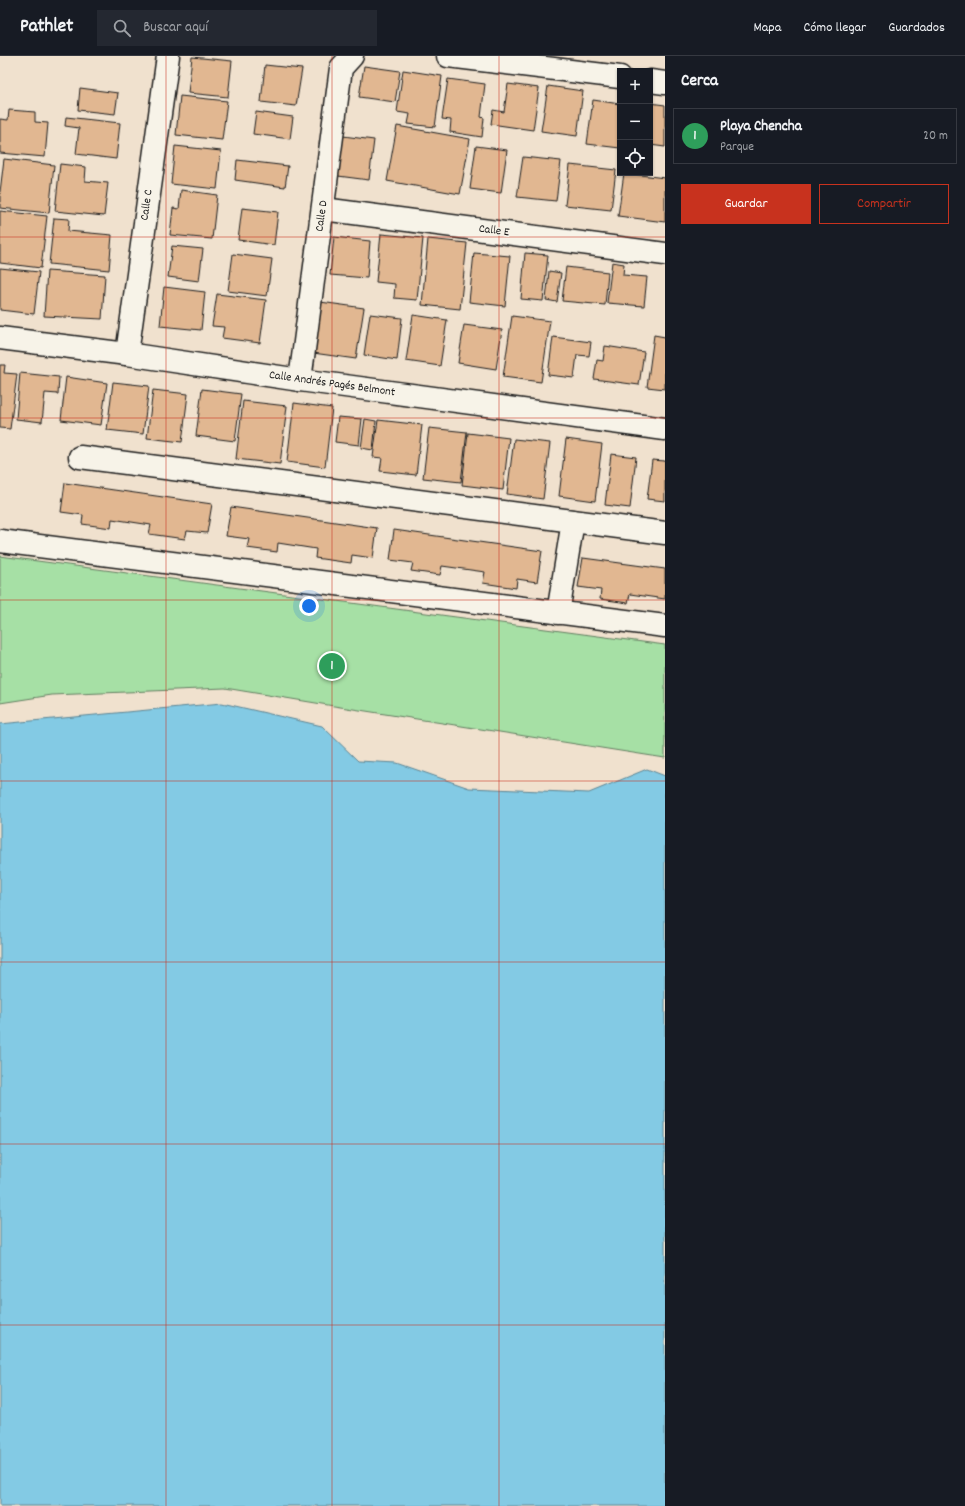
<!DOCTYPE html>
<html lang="es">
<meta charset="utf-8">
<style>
body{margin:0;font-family:Dekko,sans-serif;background:#242831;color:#f1f3f6}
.controls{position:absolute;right:12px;top:12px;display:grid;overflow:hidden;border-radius:0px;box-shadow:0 1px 3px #0004}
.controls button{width:36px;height:36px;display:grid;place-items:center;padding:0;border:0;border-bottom:1px solid #363941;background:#171b24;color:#f1f3f6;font:20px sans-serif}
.you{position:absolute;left:309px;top:550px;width:14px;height:14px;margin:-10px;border:3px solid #fff;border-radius:50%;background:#1a73e8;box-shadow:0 0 0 6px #1a73e833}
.badge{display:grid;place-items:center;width:26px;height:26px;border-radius:50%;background:#c8321e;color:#fff;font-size:13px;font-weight:700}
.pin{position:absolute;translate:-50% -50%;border:2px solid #fff;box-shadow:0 1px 4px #0006}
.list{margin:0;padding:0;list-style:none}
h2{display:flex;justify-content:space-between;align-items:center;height:52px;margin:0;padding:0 16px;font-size:17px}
h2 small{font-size:13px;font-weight:400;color:#9ea1a6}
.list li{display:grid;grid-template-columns:26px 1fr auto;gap:12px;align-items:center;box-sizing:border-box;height:56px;margin:0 8px 8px;padding:0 8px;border:1px solid #363941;border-radius:0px}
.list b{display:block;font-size:15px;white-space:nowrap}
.list p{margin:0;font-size:13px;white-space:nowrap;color:#9ea1a6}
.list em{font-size:13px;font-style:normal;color:#9ea1a6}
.actions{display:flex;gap:8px;padding:12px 16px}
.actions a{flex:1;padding:9px 0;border:1px solid #c8321e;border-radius:0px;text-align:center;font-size:14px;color:#c8321e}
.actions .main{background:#c8321e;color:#fff}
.icon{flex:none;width:22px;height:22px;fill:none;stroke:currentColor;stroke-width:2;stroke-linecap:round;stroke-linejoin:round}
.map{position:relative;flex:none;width:665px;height:1450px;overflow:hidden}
header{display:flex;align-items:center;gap:24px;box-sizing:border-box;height:56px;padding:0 20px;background:#171b24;border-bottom:1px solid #363941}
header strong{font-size:19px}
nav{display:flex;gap:22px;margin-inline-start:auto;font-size:14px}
.search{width:280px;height:36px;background:#242831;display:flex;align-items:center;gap:10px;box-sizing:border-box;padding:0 14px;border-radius:0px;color:#9ea1a6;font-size:15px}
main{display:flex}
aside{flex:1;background:#171b24}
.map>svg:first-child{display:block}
.green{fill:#a6e0a5;stroke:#617e60}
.water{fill:#83cae4;stroke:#5a8494}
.building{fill:#e1b791;stroke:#1c1c1c}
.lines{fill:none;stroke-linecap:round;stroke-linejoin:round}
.street-casing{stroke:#1c1c1c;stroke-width:25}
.street{stroke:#f7f3e8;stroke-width:22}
.grid{fill:none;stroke:#c8321e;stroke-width:1;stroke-opacity:0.55}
.labels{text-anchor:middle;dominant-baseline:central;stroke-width:3;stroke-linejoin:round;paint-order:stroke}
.street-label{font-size:12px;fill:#1c1c1c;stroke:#f7f3e8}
</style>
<header>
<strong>Pathlet</strong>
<div class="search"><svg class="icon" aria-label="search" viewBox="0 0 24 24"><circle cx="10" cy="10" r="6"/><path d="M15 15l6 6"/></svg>Buscar aquí</div>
<nav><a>Mapa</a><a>Cómo llegar</a><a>Guardados</a></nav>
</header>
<main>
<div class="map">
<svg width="665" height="1450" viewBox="0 0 665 1450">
<rect width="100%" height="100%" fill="#f0e1ce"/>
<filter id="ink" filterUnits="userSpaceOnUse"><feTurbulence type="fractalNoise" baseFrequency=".025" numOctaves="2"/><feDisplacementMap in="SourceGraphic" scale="8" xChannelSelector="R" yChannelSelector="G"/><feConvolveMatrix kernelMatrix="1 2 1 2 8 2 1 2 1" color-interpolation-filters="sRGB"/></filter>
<g filter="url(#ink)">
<path class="green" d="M0,500L665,589V702L334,650L225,632L52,639L0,647Z"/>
<path class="water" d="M222,647L322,670L358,705L397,707L469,732L589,737L647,713L665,720V1450H0V668Z"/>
<g class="building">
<path d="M192,1L232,5L228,41L188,37Z"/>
<path d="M265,9L302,13L296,50L261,46Z"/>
<path d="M364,10L400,15L395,46L359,41Z"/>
<path d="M403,14L442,20L435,71L408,68L410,58L397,56Z"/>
<path d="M448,23L485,28L481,61L484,62L482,81L450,76L451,64L442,63Z"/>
<path d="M508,28L539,32L533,74L491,68L493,54L504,56Z"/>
<path d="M548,30L583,35L577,80L541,75Z"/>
<path d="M80,32L118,37L115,58L78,54Z"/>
<path d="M180,40L227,45L222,84L176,79Z"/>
<path d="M593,44L620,48V92L587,88Z"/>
<path d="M650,47L665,49V91L650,89Z"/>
<path d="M9,54L35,56V66L48,67L45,101L0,97V63L8,64Z"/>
<path d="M256,56L293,61L290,83L253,78Z"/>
<path d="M66,61L120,67L116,103L76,98L79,72L65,70Z"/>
<path d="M397,70L470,83L460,138L387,125Z"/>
<path d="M343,80L374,84L369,124L338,120Z"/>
<path d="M175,90L221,95L217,133L171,128Z"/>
<path d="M476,90L507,94L501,137L470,133Z"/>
<path d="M523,101L561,105L556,145L517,141Z"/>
<path d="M4,103L54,109L49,157L0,152V136Z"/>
<path d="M237,104L288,110L285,131L235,124Z"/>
<path d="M60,108L86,111L85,125L108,127L104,160L55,155Z"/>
<path d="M570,109L616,114L611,154L565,149Z"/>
<path d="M624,117L665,122V166L618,160Z"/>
<path d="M181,134L217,139L212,183L170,179L173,152L179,153Z"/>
<path d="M242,152L278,156L274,189L238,184Z"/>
<path d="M0,155L47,160L41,212L0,207Z"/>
<path d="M54,162L69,163L68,175L112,179L109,214L49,208Z"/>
<path d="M381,178L423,182L417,244L394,242L395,228L376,226Z"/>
<path d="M334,181L370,185L367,222L330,219Z"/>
<path d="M428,183L467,187L460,253L422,249Z"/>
<path d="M172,190L203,193L199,225L168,221Z"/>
<path d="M474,197L510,200L505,250L469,246Z"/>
<path d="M525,197L548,199L543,245L521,243Z"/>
<path d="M233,198L272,203L267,240L228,235Z"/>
<path d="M612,206L624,208L623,219L647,221L644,250L607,247Z"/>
<path d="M566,211L608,216L605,249L562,245Z"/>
<path d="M0,212L39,216L34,258L0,254Z"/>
<path d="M47,215L105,219L102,263L44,260Z"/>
<path d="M549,215L561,217L557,246L546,244Z"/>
<path d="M164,231L205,236L201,274L160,270Z"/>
<path d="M217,238L266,244L260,287L222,282L224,271L212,270Z"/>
<path d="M320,246L364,252L356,303L313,297Z"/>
<path d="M370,258L402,262L397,304L364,299Z"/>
<path d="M413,259L447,264L440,310L406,305Z"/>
<path d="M512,260L550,265L541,326L503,321Z"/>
<path d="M464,269L502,274L496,313L458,307Z"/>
<path d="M654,279L665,281V333L647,331Z"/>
<path d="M553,281L591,286L589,300L577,299L574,322L548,319Z"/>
<path d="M605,290L644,296L639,329L594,323L597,304L603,305Z"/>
<path d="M0,309H5L4,317L17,318L10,373L0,372Z"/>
<path d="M20,317L59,321L58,338L45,337L42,366L16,363Z"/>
<path d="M66,321L107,327L101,369L61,364Z"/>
<path d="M113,326L149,330L143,378L107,374Z"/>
<path d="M202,333L241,338L235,385L196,380Z"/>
<path d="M153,334L188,338L182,386L147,382Z"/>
<path d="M243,345L287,350L280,408L236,403Z"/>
<path d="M294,347L332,352L325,411L287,406Z"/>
<path d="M338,361L362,363L359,389L335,386Z"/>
<path d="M365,363L376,365L373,394L361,392Z"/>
<path d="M378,364L422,369L416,419L380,415L382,402L373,401Z"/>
<path d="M429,372L467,376L461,426L423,422Z"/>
<path d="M468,377L509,382L503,434L462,429Z"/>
<path d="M514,383L550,387L543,443L507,438Z"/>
<path d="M566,383L602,388L595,445L559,440Z"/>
<path d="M611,398L636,401L630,452L605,449Z"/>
<path d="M652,404L665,405V445L647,443Z"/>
<path d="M65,427L212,448L207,477L187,475L185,483L149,478L151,469L112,463L111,472L82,468L83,459L61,456Z"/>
<path d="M231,451L377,472L373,502L352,499L351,507L315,502L316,493L278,487L277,496L247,492L249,483L226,480Z"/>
<path d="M394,474L542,495L537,526L517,523L516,532L483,527L485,516L442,510L440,519L411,515L413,507L390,504Z"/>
<path d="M583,502L665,513V543L630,538L628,547L600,543L601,534L578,531Z"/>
</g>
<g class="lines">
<g class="street-casing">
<g id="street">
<path d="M448,0L620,21"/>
<path d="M650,25L665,27"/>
<path d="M323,153L665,198"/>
<path d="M0,282L127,298L300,324L665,373"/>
<path d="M127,298L168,0"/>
<path d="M300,324L341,12L352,0"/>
<path d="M80,401L665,477"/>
<path d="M0,485L665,570"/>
<path d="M558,557L573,465"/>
</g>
</g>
<use href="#street" class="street"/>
</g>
</g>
<path class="grid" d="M166,0V1450M332,0V1450M499,0V1450M0,181H665M0,362H665M0,544H665M0,725H665M0,906H665M0,1088H665M0,1269H665"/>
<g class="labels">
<g class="street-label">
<text transform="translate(147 149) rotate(-82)">Calle C</text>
<text transform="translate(322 160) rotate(-82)">Calle D</text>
<text transform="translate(494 175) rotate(7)">Calle E</text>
<text transform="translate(332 328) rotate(8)">Calle Andrés Pagés Belmont</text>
</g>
</g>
</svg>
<div class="controls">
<button>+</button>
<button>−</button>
<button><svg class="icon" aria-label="locate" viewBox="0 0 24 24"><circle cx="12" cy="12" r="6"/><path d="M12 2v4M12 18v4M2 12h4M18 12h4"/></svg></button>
</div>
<div class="you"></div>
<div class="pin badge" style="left:332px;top:610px;background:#2e9e5b">1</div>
</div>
<aside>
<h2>Cerca<small></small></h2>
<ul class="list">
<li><span class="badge" style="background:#2e9e5b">1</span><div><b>Playa Chencha</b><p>Parque</p></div><em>20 m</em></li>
</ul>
<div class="actions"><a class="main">Guardar</a><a>Compartir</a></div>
</aside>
</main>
